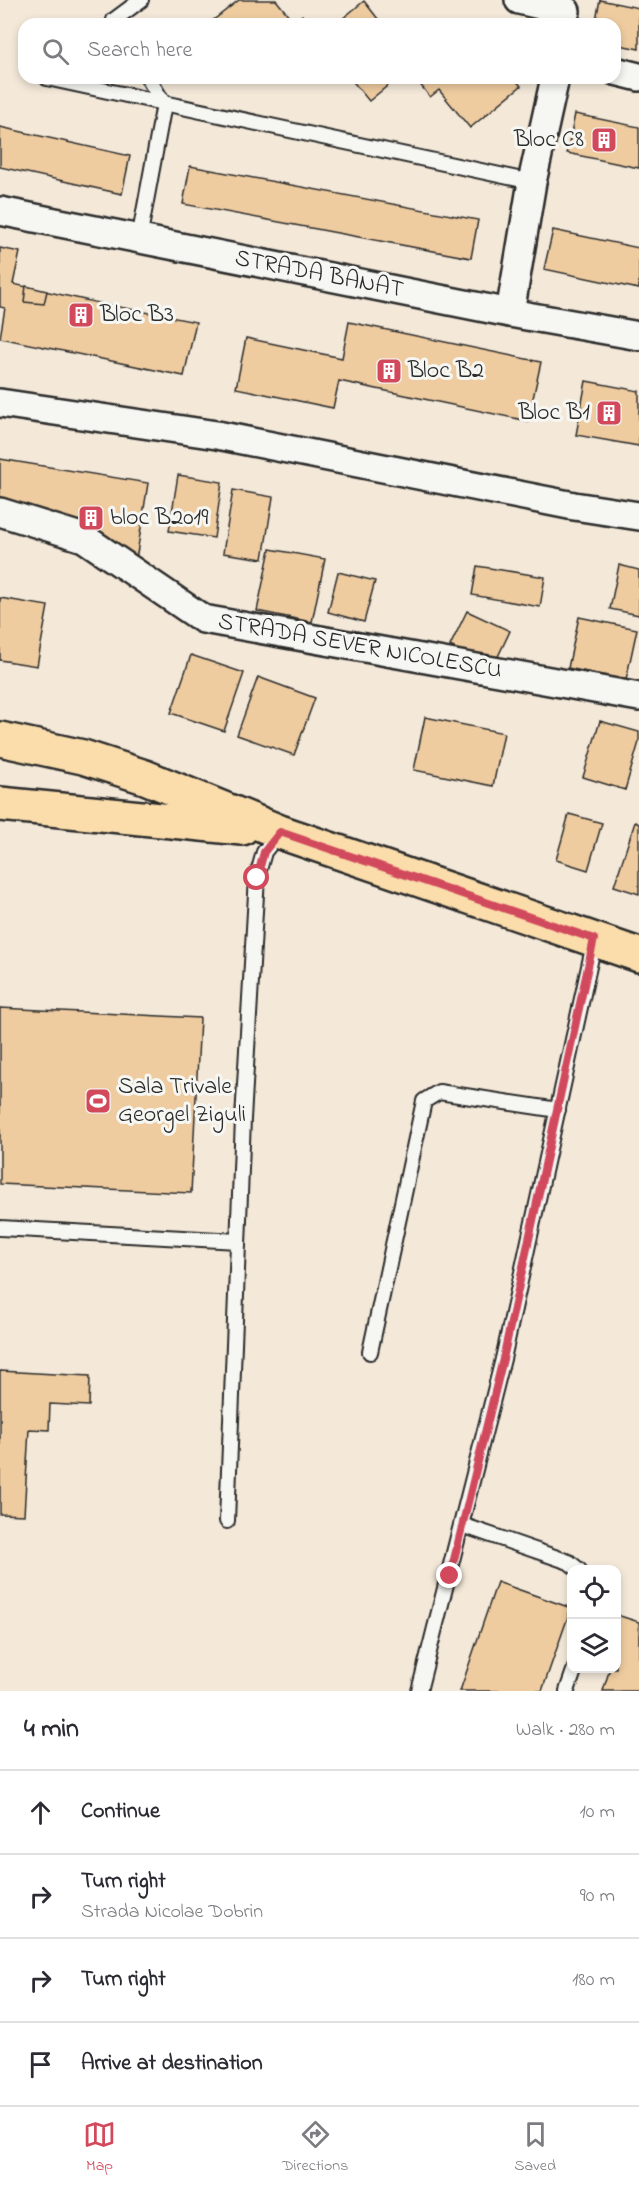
<!DOCTYPE html>
<meta charset="utf-8">
<style>
body{margin:0;font-family:"Indie Flower",sans-serif;background:#f7f7f7;color:#2b2b33}
.controls{position:absolute;right:18px;bottom:18px;display:grid;overflow:hidden;border-radius:12px;box-shadow:0 3px 9px #0003}
.controls button{width:54px;height:54px;display:grid;place-items:center;padding:0;border:0;border-bottom:2px solid #e1e1e2;background:#fff;color:#2b2b33;font:30px sans-serif}
.stop{position:absolute;width:18px;height:18px;margin:-14px;border:4px solid #d1495b;border-radius:50%;background:#fff}
.stop.end{background:#d1495b;border-color:#fff;box-shadow:0 2px 6px #0008}
.list{margin:0;padding:0;list-style:none}
h2{display:flex;justify-content:space-between;align-items:center;height:78px;margin:0;padding:0 24px;font-size:26px}
h2 small{font-size:20px;font-weight:400;color:#7c7c81}
.list li{display:grid;grid-template-columns:39px 1fr auto;gap:18px;align-items:center;box-sizing:border-box;height:84px;padding:0 24px;border-top:2px solid #e1e1e2}
.list b{display:block;font-size:22px;white-space:nowrap}
.list p{margin:0;font-size:20px;white-space:nowrap;color:#7c7c81}
.list em{font-size:20px;font-style:normal;color:#7c7c81}
.icon{flex:none;width:33px;height:33px;fill:none;stroke:currentColor;stroke-width:2;stroke-linecap:round;stroke-linejoin:round}
.map{position:relative;flex:none;width:639px;height:1691px;overflow:hidden}
.search{position:absolute;background:#fff;box-shadow:0 3px 9px #0003;left:18px;right:18px;top:18px;height:66px;display:flex;align-items:center;gap:15px;box-sizing:border-box;padding:0 21px;border-radius:18px;color:#7c7c81;font-size:22px}
.sheet{height:414px;background:#fff}
nav{display:flex;justify-content:space-around;align-items:center;box-sizing:border-box;height:84px;border-top:2px solid #e1e1e2;background:#fff;font-size:16px;color:#7c7c81}
nav a{display:grid;justify-items:center;gap:3px}
nav .on{color:#d1495b}
.map>svg:first-child{display:block}
.building{fill:#efcca0;stroke:#2b2b2b;stroke-width:1.5}
.lines{fill:none;stroke-linecap:round;stroke-linejoin:round}
.service-casing{stroke:#2b2b2b;stroke-width:18}
.minor-casing{stroke:#2b2b2b;stroke-width:32}
.primary-casing{stroke:#2b2b2b;stroke-width:38}
.service{stroke:#f6f6f2;stroke-width:14}
.minor{stroke:#f6f6f2;stroke-width:27}
.primary{stroke:#faddab;stroke-width:33}
.route{stroke:#d1495b;stroke-width:8}
.labels{text-anchor:middle;dominant-baseline:central;stroke-width:6;stroke-linejoin:round;paint-order:stroke}
.poi-label{font-size:24px;fill:#2b2b2b;stroke:#f6f6f2;text-anchor:start}
.street-label{font-size:24px;fill:#2b2b2b;stroke:#f6f6f2}
</style>
<div class="map">
<svg width="639" height="1691" viewBox="0 0 639 1691">
<rect width="100%" height="100%" fill="#f4e9d9"/>
<filter id="ink" filterUnits="userSpaceOnUse"><feTurbulence type="fractalNoise" baseFrequency=".0167" numOctaves="2"/><feDisplacementMap in="SourceGraphic" scale="12" xChannelSelector="R" yChannelSelector="G"/><feConvolveMatrix kernelMatrix="1 2 1 2 8 2 1 2 1" color-interpolation-filters="sRGB"/></filter>
<g filter="url(#ink)">
<g class="building">
<path d="M239,0H276L294,22L302,15L309,24H212L211,22Z"/>
<path d="M600,0L639,8V49L615,44V24H595Z"/>
<path d="M364,1L382,24H336Z"/>
<path d="M350,78H397L369,101Z"/>
<path d="M415,78H514L521,86L470,128L439,90L430,97Z"/>
<path d="M575,114L639,127V168L567,153Z"/>
<path d="M0,127L130,156L122,194L0,167Z"/>
<path d="M190,166L478,220L471,258L183,204Z"/>
<path d="M553,230L639,248V289L544,269Z"/>
<path d="M0,248L20,252L13,284L94,302L196,322L184,376L0,338L5,308L0,307Z"/>
<path d="M26,286L47,291L44,304L24,302Z"/>
<path d="M349,322L541,362L528,421L339,381L333,408L236,388L246,338L342,358Z"/>
<path d="M586,381L639,391V446L576,435Z"/>
<path d="M0,459L148,483L136,560L0,509Z"/>
<path d="M178,475L222,482L214,538L169,531Z"/>
<path d="M233,490L273,497L263,559L223,553Z"/>
<path d="M270,549L325,559L312,622L257,611Z"/>
<path d="M619,565L639,570V615L610,609Z"/>
<path d="M477,566L545,577L540,607L472,595Z"/>
<path d="M338,572L375,581L364,622L328,612Z"/>
<path d="M0,598L48,606L37,666L0,660Z"/>
<path d="M467,611L510,631L493,667L450,646Z"/>
<path d="M579,617L637,629L626,680L568,668Z"/>
<path d="M191,655L244,673L224,731L171,713Z"/>
<path d="M258,677L315,698L294,755L237,735Z"/>
<path d="M425,717L504,733L493,786L414,770Z"/>
<path d="M600,721L639,732V742L625,790L583,777Z"/>
<path d="M569,814L602,823L588,870L556,860Z"/>
<path d="M635,822L639,824V894L614,886Z"/>
<path d="M0,1008L200,1018L191,1193L0,1184Z"/>
<path d="M0,1371L90,1376L89,1406L50,1404L49,1430L29,1429L24,1515L0,1514Z"/>
<path d="M497,1582L571,1608L542,1691H460Z"/>
<path d="M617,1615L639,1622V1691H603L610,1668H616Z"/>
</g>
<g class="lines">
<g class="service-casing">
<g id="service">
<path d="M116,24L114,20L141,0"/>
<path d="M47,78L532,182"/>
<path d="M139,239L164,104L148,78"/>
<path d="M0,1228L238,1241"/>
<path d="M370,1352L424,1101L439,1092L558,1110"/>
<path d="M227,1521L243,1119L257,877L264,852L280,832"/>
<path d="M462,1525L569,1562L579,1570"/>
<path d="M419,1691L503,1359L595,939"/>
<path d="M567,1691L575,1668"/>
</g>
</g>
<g class="minor-casing">
<g id="minor">
<path d="M519,0L566,11"/>
<path d="M615,71L639,77"/>
<path d="M0,211L510,313L639,336"/>
<path d="M510,313L532,182L555,78"/>
<path d="M0,403L217,435L574,506L639,516"/>
<path d="M0,512L84,538L203,619L639,697"/>
</g>
</g>
<g class="primary-casing">
<g id="primary">
<path d="M0,739L83,757L145,777L280,832L639,955"/>
<path d="M0,804L242,828"/>
</g>
</g>
<use href="#service" class="service"/>
<use href="#minor" class="minor"/>
<use href="#primary" class="primary"/>
</g>
</g>
<g class="lines" filter="url(#ink)">
<path class="route" d="M257,878L264,852L280,832L594,939L503,1359L450,1576"/>
</g>
<defs>
<g id="building-square" transform="scale(1.35)"><rect x="-9" y="-9" width="18" height="18" rx="4" fill="#d1495b" stroke="#f6f6f2"/><path d="M-4-6H4V6H1V3H-1V6H-4ZM-2.5-4.3h1.7v1.8h-1.7ZM.8-4.3h1.7v1.8H.8ZM-2.5-1h1.7V.8h-1.7ZM.8-1h1.7V.8H.8Z" fill="#fff"/></g>
<g id="stadium-square" transform="scale(1.35)"><rect x="-9" y="-9" width="18" height="18" rx="4" fill="#d1495b" stroke="#f6f6f2"/><path d="M0-5a6.5 5 0 1 0 0 10a6.5 5 0 1 0 0-10ZM-3.5-1.8h7v3.6h-7Z" fill="#fff"/></g>
</defs>
<g fill-rule="evenodd">
<use href="#building-square" x="604" y="140"/>
<use href="#building-square" x="81" y="315"/>
<use href="#building-square" x="389" y="371"/>
<use href="#building-square" x="609" y="413"/>
<use href="#building-square" x="91" y="518"/>
<use href="#stadium-square" x="98" y="1101"/>
</g>
<g class="labels">
<g class="poi-label">
<text x="584" y="140" text-anchor="end">Bloc C8</text>
<text x="100" y="315">Bloc B3</text>
<text x="408" y="371">Bloc B2</text>
<text x="590" y="413" text-anchor="end">Bloc B1</text>
<text x="110" y="518">bloc B2019</text>
<text x="118" y="1087">Sala Trivale<tspan x="118" dy="28">Georgel Ziguli</tspan></text>
</g>
<g class="street-label">
<text transform="translate(319 275) rotate(11)">STRADA BANAT</text>
<text transform="translate(360 647) rotate(10)">STRADA SEVER NICOLESCU</text>
</g>
</g>
</svg>
<div class="controls">
<button><svg class="icon" aria-label="locate" viewBox="0 0 24 24"><circle cx="12" cy="12" r="6"/><path d="M12 2v4M12 18v4M2 12h4M18 12h4"/></svg></button>
<button><svg class="icon" aria-label="layers" viewBox="0 0 24 24"><path d="M12 4l9 5-9 5-9-5zM3 14l9 5 9-5"/></svg></button>
</div>
<div class="stop" style="left:257px;top:878px"></div>
<div class="stop end" style="left:450px;top:1576px"></div>
<div class="search"><svg class="icon" aria-label="search" viewBox="0 0 24 24"><circle cx="10" cy="10" r="6"/><path d="M15 15l6 6"/></svg>Search here</div>
</div>
<section class="sheet">
<h2>4 min<small>Walk · 280 m</small></h2>
<ul class="list">
<li><svg class="icon" aria-label="ahead" viewBox="0 0 24 24"><path d="M12 20V5M6 11l6-6 6 6"/></svg><div><b>Continue</b></div><em>10 m</em></li>
<li><svg class="icon" aria-label="right" viewBox="0 0 24 24"><path d="M7 20v-9h11M14 6l5 5-5 5"/></svg><div><b>Turn right</b><p>Strada Nicolae Dobrin</p></div><em>90 m</em></li>
<li><svg class="icon" aria-label="right" viewBox="0 0 24 24"><path d="M7 20v-9h11M14 6l5 5-5 5"/></svg><div><b>Turn right</b></div><em>180 m</em></li>
<li><svg class="icon" aria-label="arrive" viewBox="0 0 24 24"><path d="M6 21V4h12l-3 4 3 4H6"/></svg><div><b>Arrive at destination</b></div></li>
</ul>
</section>
<nav>
<a class="on"><svg class="icon" aria-label="map" viewBox="0 0 24 24"><path d="M3 6l6-2 6 2 6-2v14l-6 2-6-2-6 2zM9 4v14M15 6v14"/></svg>Map</a>
<a><svg class="icon" aria-label="directions" viewBox="0 0 24 24"><path d="M12 3l9 9-9 9-9-9zM9 14v-3h6M13 9l2 2-2 2"/></svg>Directions</a>
<a><svg class="icon" aria-label="saved" viewBox="0 0 24 24"><path d="M7 4h10v16l-5-4-5 4z"/></svg>Saved</a>
</nav>
